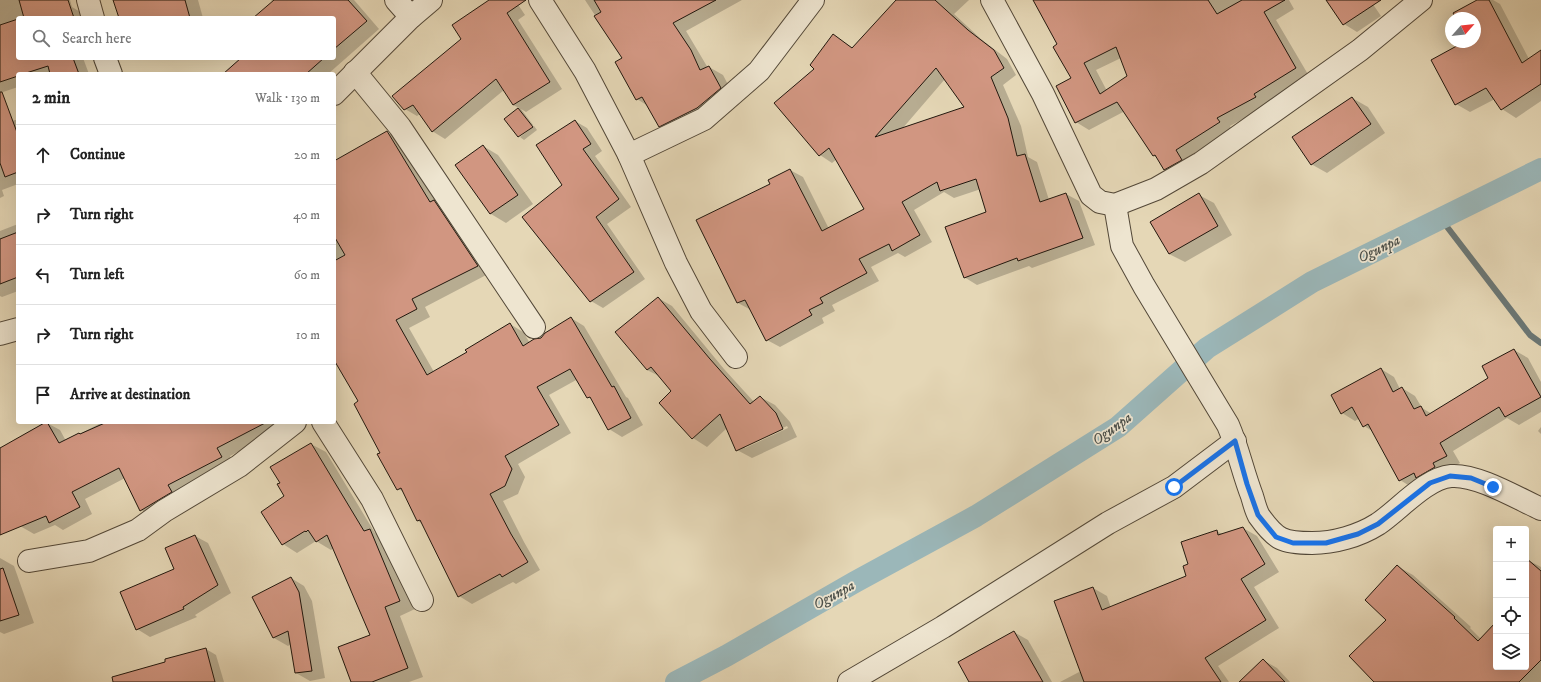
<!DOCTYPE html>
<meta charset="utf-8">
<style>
body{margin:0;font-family:"IM FELL DW Pica",serif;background:#f2f2f2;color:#222}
.controls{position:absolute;right:12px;bottom:12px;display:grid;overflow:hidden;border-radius:4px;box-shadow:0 4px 16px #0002}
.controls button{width:36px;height:36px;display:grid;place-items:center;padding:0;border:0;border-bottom:1px solid #e0e0e0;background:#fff;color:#222;font:20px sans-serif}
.compass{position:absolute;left:1445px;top:12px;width:36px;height:36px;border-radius:50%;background:#fff;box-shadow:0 4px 16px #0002;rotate:63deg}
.stop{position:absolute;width:12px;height:12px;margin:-9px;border:3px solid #1a73e8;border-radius:50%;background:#fff}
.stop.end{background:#1a73e8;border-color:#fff;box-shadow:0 1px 4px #0008}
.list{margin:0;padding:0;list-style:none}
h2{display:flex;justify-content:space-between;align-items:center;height:52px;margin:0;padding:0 16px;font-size:17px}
h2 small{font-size:13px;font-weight:400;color:#767676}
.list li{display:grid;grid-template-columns:26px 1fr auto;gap:12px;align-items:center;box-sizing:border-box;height:60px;padding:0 16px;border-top:1px solid #e0e0e0}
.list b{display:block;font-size:15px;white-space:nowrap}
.list em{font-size:13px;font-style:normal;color:#767676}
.icon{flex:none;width:22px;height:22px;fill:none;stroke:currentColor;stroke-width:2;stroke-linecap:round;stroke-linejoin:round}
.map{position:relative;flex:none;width:1541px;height:682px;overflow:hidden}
.search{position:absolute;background:#fff;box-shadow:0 4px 16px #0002;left:16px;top:16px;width:320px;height:44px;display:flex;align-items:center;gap:10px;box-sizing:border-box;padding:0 14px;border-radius:4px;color:#767676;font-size:15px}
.panel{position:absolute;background:#fff;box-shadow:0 4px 16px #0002;left:16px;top:72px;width:320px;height:352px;border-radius:4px}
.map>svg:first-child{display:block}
.shadow{fill:#0003;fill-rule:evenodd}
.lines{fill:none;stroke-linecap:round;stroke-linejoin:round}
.stream{stroke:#6b7775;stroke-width:6}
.canal{stroke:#9bb7b9;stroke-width:22}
.building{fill:#d19681;stroke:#22180e;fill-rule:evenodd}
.minor-casing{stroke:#534838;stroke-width:24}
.minor{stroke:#eee5d0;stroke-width:22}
.route{stroke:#1a73e8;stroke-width:5}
.labels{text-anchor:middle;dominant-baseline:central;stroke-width:3.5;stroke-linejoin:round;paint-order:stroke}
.water-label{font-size:15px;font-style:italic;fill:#4c504a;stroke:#eee5d0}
</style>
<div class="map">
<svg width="1541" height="682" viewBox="0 0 1541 682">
<rect width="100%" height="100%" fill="#e5d7b6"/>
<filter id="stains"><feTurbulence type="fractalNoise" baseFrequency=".005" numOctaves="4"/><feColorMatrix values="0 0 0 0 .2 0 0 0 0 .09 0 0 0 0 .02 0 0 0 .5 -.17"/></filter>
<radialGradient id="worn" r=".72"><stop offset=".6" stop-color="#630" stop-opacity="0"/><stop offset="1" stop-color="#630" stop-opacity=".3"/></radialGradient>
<g class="shadow">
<path d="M0,0H70L72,7L82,13L84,18H18V58H83L89,74H18V87L0,93Z"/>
<path d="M119,0H198L203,18H120Z"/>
<path d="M271,0H354L379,29L328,74H224L242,58H334V18H254L273,2Z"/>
<path d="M491,0H515L525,15L518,20L562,89L526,112L521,109L533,125L519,135V137L505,119L519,108L513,105L504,90L445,139L432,131L420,114L417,116L405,109L462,39Z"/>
<path d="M585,0H742L686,31L708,68L709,67L723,75L734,96L673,134L660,126L648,106L637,99L623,58Z"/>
<path d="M898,0H969L954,14L981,39L1007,59L1016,75L1003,85L1021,126L1028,157L1037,162L1049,200L1066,194L1079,201L1095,245L1032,268L1029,266L977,285L964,277L988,212L981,189L954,198L944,192L914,210L932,242L905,257L898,253L871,267L879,281L832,305L835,311L822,318L824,323L780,347L767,340L751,310L738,303L697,221L772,185L769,180L790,170L803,177L829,229L865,209L837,159L832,163L820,155L816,69L833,35L853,48ZM945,79L965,107L902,129Z"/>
<path d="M1034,0H1289L1294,9L1276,20L1309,76L1267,102L1268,105L1230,126L1232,130L1188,157L1194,167L1177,177L1164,169L1157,158L1154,156L1125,111L1089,130L1076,122L1072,79L1059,44ZM1121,58L1129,77L1107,91L1096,70Z"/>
<path d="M1327,0H1370L1381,16L1357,32L1344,24Z"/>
<path d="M1479,0H1493L1500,4L1529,59L1541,52V101L1516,118L1502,109L1495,99L1470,112L1456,104L1466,42H1475V18H1457Z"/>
<path d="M1352,98L1368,107L1385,133L1327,173L1311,164Z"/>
<path d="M15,120H18V184L2,190L4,196L0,198V126Z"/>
<path d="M575,121L587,128L602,151L595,156L631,207L607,224L645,279L603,308L591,301L563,185Z"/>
<path d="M534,126L537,130L524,140L520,137Z"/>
<path d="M387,132L400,140L490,273L425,307L430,317L409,328L434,372L468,353L510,324L523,332L530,343L541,338L571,318L584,326L626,397L628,398L643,425L622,437L609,429L593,400L588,397L578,379L549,395L571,433L518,464L525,477L518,494L503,501L524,542L540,570L516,584L513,582L472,604L459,596L423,524L418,521L404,492L398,489L359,402L334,358V162Z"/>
<path d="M483,146L498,155L533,204L506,223L491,214L456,165Z"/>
<path d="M1199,195L1214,203L1232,235L1185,262L1169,254Z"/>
<path d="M18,224V291L2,297L0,296V231Z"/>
<path d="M658,298L672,306L724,369L754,402L760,397L775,405L790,422L797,437L752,458L737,450L727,428L707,447L693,438L660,403L673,392L661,377L647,370ZM787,426L788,428L745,448V446Z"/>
<path d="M1514,350L1528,358L1541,382V412L1519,425L1507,418L1453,451L1460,463L1413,488L1400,480L1374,432L1364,426L1360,418L1355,421L1342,413L1381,369L1394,377L1400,389L1402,388L1415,396L1422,408L1432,414L1490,379Z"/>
<path d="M98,422H274L279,430L230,456L234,464L154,518L141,510L125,478L85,499L92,514L63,530L55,525L34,534L20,526L0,530V449L47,423L60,430L66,441L99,424Z"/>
<path d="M1541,427V434L1538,431Z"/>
<path d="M311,444L326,452L375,533L384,538L415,609L400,616L423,677L409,682H352L372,636L334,548L331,550L316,541L297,553L283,544L285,497L281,483Z"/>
<path d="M1243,528L1257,536L1279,572L1254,587L1279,628L1218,666L1229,682H1060L1081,671L1093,588L1107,596L1111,608L1187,576L1190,565L1216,531L1223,534Z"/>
<path d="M195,536L208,543L231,593L195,615L197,617L150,637L137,629Z"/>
<path d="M0,558L14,566L34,623L4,634L0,632Z"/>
<path d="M1526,559L1541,567V682H1376L1397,566L1413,575L1471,627L1470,628L1481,639L1496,624V667H1526Z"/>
<path d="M291,578L304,586L312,601L325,678L310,681L296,673L291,644L288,646L274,638L253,597Z"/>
<path d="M1014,632L1028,640L1052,682H971Z"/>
<path d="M206,649L216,655L224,682H117Z"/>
<path d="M1263,660L1277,668L1290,682H1241Z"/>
</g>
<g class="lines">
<path class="stream" d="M1441,219L1530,335L1541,343"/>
<path class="canal" d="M676,682L726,656L855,582L976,516L1118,427L1207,348L1312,282L1541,169"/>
</g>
<g class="building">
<path d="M19,0H68L74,18H24Z"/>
<path d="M113,0H185L190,18H119Z"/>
<path d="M274,0H348L367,21L334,49V18H253Z"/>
<path d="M489,0H526L507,13L550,82L513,105L496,79L432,132L413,105L404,110L392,96L461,39L452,25Z"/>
<path d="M594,0H716L673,23L691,50L700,70L709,66L721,88L697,108L659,127L642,97L636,100L615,62L622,58L594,16L601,12Z"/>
<path d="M896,0H935L968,30L994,50L1004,68L991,77L1008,118L1017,156L1025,154L1040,202L1066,193L1083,238L1018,261L1017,258L964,278L945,227L986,212L976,179L940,191L937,182L902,202L920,235L892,251L889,244L859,259L867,273L820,298L823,303L809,310L812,315L766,341L745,300L737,303L696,220L770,184L768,180L790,169L822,231L864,209L829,148L819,156L774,103L814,69L810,65L833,34L852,48ZM936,68L964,107L875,137Z"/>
<path d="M1033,0H1208L1217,14L1242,0H1285L1264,12L1296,68L1254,94L1256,97L1217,118L1220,122L1176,150L1182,160L1164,170L1155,155L1153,156L1117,102L1075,123L1056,86L1071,78L1053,47L1057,44ZM1116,47L1127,76L1100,94L1084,63Z"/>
<path d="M1326,0H1381L1343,25Z"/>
<path d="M1477,0H1489L1522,63L1541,50V84L1501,110L1486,88L1455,105L1431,60L1464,42H1475V18H1456L1453,13Z"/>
<path d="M18,19V58H73L79,74H50L48,66L23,74H18V76L0,82V25Z"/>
<path d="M241,58H324L306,74H223Z"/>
<path d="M0,92H2L18,135V172L5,177L0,163Z"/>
<path d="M1352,97L1371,124L1311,165L1292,137Z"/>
<path d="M518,108L533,127L518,137L504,119Z"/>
<path d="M575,120L591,144L583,149L619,199L596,217L634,272L590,302L522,217L562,185L536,145Z"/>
<path d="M387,131L430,202L434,200L478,266L412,299L417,309L396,320L427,375L467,352L465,350L510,323L523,346L534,339L541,338L545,333L571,317L612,387L614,386L631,418L608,430L590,397L587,398L570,369L537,387L559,425L505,456L512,469L505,486L490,494L511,534L528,562L502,577L500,574L458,597L420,520L417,521L401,488L397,490L377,454L380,453L354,404L358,401L334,360V261L345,255L334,236V161Z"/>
<path d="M483,145L518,195L490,214L455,165Z"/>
<path d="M1199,193L1218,226L1169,254L1150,222Z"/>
<path d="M18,232V277L0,284V239Z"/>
<path d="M658,297L710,359L750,404L760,396L776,413L783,429L736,451L720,414L692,439L659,403L671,391L651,367L647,370L615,332Z"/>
<path d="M1514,349L1541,397L1505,417L1499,407L1440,443L1447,456L1433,463L1435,467L1416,478L1414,473L1399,481L1368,424L1363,427L1352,407L1341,414L1331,395L1381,368L1393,392L1402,387L1414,409L1421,406L1426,416L1488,378L1482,366Z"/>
<path d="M46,422H47L59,443L79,433L80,434L107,422H267L217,448L222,457L168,485L172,492L140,511L119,468L72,492L80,507L49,523L46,516L0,535V448Z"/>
<path d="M311,443L364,531L370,529L400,601L385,607L408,668L372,682H351L338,647L370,635L327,535L316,542L308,530L306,532L305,531L282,545L261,512L284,496L277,484L280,483L270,467Z"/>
<path d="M1243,527L1265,564L1241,579L1266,620L1205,658L1221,682H1084L1054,601L1093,587L1102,610L1186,576L1183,566L1188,564L1181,542L1217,530L1218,535Z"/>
<path d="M195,535L218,585L183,607L184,609L136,630L120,592L174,569L165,548Z"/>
<path d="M1526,558L1541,571V660L1519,682H1374L1349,656L1386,620L1365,600L1397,565L1455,617L1454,618L1478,641L1496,622V667H1526Z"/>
<path d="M3,568L19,615L0,621V569Z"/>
<path d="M291,577L299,592L312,671L295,673L288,631L273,638L252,597Z"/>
<path d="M1014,631L1043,682H969L958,662Z"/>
<path d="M206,648L215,682H113L112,677L165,662V659Z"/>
<path d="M1263,659L1285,682H1239Z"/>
</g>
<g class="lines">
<g class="minor-casing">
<g id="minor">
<path d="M88,0L93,18"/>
<path d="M396,0L411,17"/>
<path d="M540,0L585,71L629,155L676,263L701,311L736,357"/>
<path d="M992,0L1043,94L1091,195L1100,202L1115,205L1156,189L1201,163L1360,50L1421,0"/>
<path d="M105,58L111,74"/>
<path d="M355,72L400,127L534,327"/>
<path d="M334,94L411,17L431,0"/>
<path d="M629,155L704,119L759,71L813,0"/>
<path d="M1115,205L1122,246L1144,286L1228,425C1238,448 1243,473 1252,496C1254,503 1256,511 1259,516C1276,540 1283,543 1312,543C1334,543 1359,536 1378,524C1399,510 1426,478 1451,476C1477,474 1517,498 1541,509"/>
<path d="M0,334L18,329"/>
<path d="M323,422L372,499L422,600"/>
<path d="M29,561L89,551L138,530L164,511L239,466L295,422"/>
<path d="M849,682L943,627L1108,523L1174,487L1235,441"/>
</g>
</g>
<use href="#minor" class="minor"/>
</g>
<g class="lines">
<path class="route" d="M1174,487L1235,441L1247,484L1258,515L1276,537L1293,543H1326L1358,534L1378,524L1430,483L1450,476L1471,478L1493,487"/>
</g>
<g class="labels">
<g class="water-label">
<text transform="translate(1379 249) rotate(-26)">Ogunpa</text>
<text transform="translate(1112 429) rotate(-36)">Ogunpa</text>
<text transform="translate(834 595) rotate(-29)">Ogunpa</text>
</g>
</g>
<rect width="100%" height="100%" filter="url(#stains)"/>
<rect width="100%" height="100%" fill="url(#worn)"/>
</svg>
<div class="controls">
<button>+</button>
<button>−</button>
<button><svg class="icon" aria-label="locate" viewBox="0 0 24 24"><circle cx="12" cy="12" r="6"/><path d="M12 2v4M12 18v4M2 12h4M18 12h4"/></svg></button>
<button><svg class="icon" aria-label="layers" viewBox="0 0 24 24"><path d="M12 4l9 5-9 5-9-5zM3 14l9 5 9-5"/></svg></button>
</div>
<svg class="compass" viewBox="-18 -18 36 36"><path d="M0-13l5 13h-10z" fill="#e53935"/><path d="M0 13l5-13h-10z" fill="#767676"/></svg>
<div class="stop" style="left:1174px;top:487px"></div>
<div class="stop end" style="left:1493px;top:487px"></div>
<div class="search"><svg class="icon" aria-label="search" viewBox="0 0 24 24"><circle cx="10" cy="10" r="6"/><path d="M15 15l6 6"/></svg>Search here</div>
<section class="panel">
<h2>2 min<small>Walk · 130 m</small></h2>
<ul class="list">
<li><svg class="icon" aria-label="ahead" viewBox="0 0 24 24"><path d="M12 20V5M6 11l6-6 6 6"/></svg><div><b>Continue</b></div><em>20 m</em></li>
<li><svg class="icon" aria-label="right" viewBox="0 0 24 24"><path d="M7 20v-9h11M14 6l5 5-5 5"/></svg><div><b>Turn right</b></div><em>40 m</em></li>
<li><svg class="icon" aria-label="left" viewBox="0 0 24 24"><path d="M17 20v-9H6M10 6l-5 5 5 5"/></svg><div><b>Turn left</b></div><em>60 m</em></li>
<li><svg class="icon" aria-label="right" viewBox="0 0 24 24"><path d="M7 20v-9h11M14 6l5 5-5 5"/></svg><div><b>Turn right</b></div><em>10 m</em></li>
<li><svg class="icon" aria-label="arrive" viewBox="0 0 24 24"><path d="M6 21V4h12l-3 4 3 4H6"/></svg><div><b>Arrive at destination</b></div></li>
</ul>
</section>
</div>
